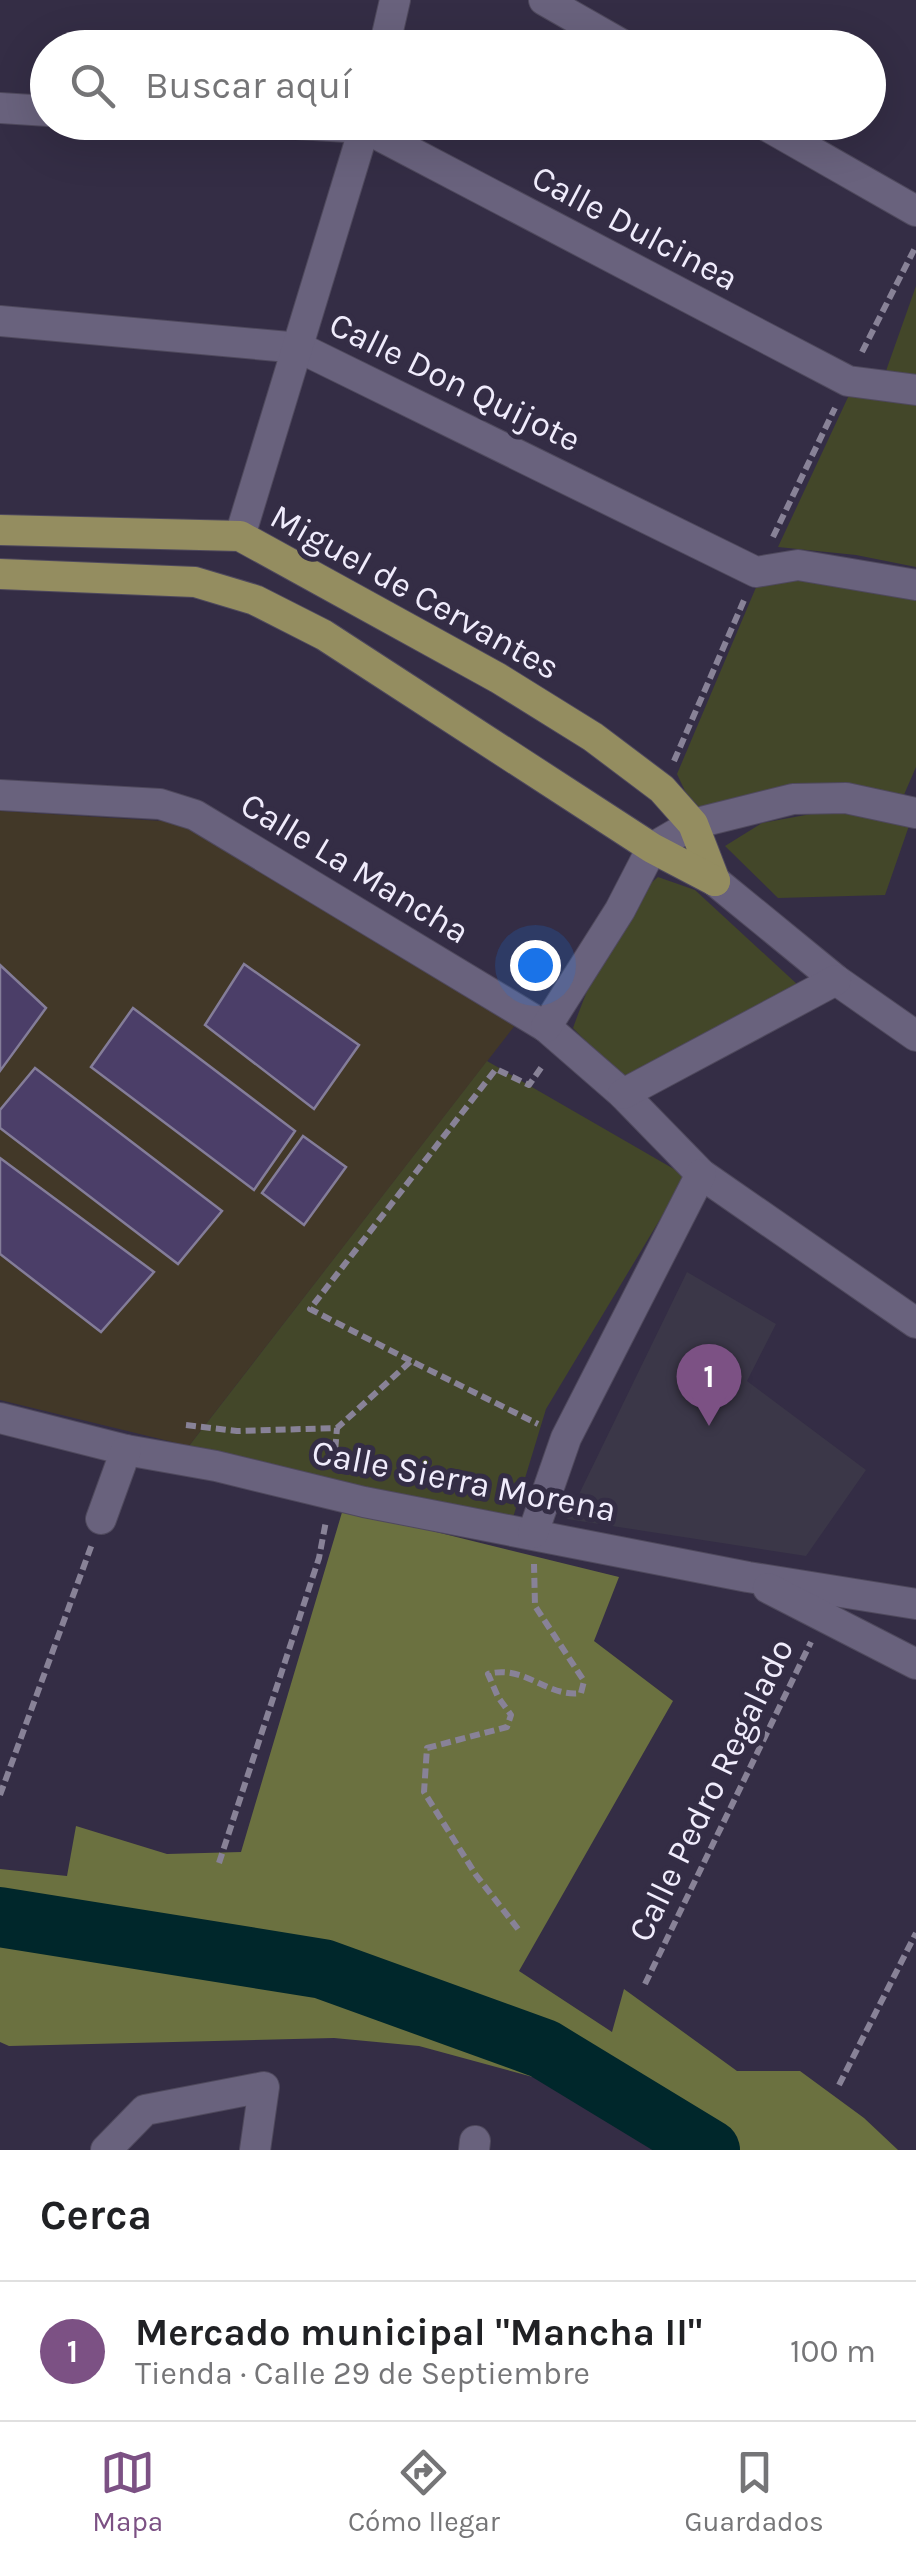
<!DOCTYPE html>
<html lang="es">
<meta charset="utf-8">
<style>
body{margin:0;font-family:Karla,sans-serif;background:#f2f2f2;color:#202124}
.you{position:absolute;left:535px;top:965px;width:35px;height:35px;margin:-25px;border:8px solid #fff;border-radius:50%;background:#1a73e8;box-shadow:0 0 0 15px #1a73e833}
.badge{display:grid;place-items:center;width:65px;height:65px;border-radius:50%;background:#7c5184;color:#fff;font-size:32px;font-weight:700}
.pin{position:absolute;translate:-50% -82px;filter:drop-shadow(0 2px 5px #0008)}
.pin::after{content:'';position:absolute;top:52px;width:35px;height:30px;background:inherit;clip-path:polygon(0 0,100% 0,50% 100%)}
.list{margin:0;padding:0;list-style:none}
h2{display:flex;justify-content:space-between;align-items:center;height:130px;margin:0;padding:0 40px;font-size:42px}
h2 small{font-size:32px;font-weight:400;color:#757577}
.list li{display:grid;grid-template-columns:65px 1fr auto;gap:30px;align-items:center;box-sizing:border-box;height:140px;padding:0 40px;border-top:2px solid #e0e0e0}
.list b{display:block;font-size:38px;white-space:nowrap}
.list p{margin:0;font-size:32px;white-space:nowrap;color:#757577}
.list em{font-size:32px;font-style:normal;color:#757577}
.icon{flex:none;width:55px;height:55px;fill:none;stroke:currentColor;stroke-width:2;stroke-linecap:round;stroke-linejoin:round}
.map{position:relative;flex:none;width:916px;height:2150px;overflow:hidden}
.search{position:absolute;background:#fff;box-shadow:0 10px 40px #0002;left:30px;right:30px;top:30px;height:110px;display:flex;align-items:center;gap:25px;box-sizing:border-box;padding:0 35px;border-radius:55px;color:#757577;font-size:38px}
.sheet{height:270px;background:#fff}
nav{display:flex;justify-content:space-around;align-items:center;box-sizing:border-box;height:140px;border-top:2px solid #e0e0e0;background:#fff;font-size:28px;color:#757577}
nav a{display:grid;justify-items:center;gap:5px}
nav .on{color:#7c5184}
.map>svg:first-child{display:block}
.commercial{fill:#3b3748}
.education{fill:#423828}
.green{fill:#434729}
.forest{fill:#6b7140}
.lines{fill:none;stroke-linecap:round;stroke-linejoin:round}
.river{stroke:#00272b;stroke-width:60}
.building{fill:#4b3e68;stroke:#847d99;stroke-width:2.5}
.minor-casing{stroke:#4f495d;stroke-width:32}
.major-casing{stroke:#4f495d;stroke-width:32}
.path{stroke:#888297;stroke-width:6;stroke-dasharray:10 5;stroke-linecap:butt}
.minor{stroke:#69627d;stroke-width:30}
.major{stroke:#948d60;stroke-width:30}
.labels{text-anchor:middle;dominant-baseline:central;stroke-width:10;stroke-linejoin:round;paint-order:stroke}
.street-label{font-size:35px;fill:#f0ecfc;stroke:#342d45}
</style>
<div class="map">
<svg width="916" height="2150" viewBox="0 0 916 2150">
<rect width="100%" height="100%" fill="#342d45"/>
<path class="commercial" d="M687,1272L776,1324L747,1381L866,1470L806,1556L567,1519Z"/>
<path class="education" d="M0,811L178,822L516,1024L189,1446L0,1400Z"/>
<g class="green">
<path d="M916,286V388L881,385Z"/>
<path d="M850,393L916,401V567L856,555L778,547Z"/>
<path d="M797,575L916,598V767L903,797L693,808L677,774L757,585Z"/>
<path d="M822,812L911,820L885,895L778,898L725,846L762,823Z"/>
<path d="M658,877L695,890L798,985L626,1083L573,1028C589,983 620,907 658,877Z"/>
<path d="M487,1061L686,1176L546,1409L512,1521L189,1446Z"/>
</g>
<path class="forest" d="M343,1509L619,1577L594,1641L673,1701L519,1971L612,2032L624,1989L737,2071H800L864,2118L898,2150H668L577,2089L419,2046L334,2038L9,2046L0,2042V1869L67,1876L76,1826L167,1854L241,1852Z"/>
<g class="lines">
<path class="river" d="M0,1917L323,1969L544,2049L710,2150"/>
</g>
<g class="building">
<path d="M244,964L359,1045L314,1109L205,1025Z"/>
<path d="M0,965L46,1008L0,1071Z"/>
<path d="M133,1008L295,1131L254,1190L91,1067Z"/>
<path d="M35,1068L222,1211L178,1264L0,1128V1110Z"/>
<path d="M303,1136L346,1167L304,1225L262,1193Z"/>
<path d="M0,1158L154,1272L101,1332L0,1254Z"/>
</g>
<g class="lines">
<g class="minor-casing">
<g id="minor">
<path d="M544,0L628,48"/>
<path d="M384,48L395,0"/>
<path d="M0,108L48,111"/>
<path d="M262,122L365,128L848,381L916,390"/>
<path d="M760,122L916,211"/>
<path d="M0,321L300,348L756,572L798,565L916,585"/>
<path d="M240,536L366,122"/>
<path d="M0,795L160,804L195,815L546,1027L623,1094L701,1174L916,1323"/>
<path d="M715,881L836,980L916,1036"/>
<path d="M546,1027L620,910L652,848L693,824L793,799L846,798L916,813"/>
<path d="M623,1094L836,980"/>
<path d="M0,1418L126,1450L216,1466L364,1502L748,1577L916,1604"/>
<path d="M101,1519L126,1450"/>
<path d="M533,1533L566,1438L701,1174"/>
<path d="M768,1588L916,1664"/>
<path d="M106,2150L145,2110L264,2087L255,2150"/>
<path d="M474,2150L475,2141"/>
</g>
</g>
<g class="major-casing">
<g id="major">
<path d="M0,530L240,536L498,678L593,737L662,789L693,824L715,881"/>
<path d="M0,574L195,582L255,600L324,635L652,848L715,881"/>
</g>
</g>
<g class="path">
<path d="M862,352L916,246"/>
<path d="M773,537L835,408"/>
<path d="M674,761L745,598"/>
<path d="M411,1361L310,1309L496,1069L529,1085L543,1065"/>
<path d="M186,1425L237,1431L337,1428L411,1361L538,1424"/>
<path d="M334,1464L337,1428"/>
<path d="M0,1795L92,1544"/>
<path d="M219,1863L319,1558L326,1521"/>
<path d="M518,1929L476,1875L424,1792L427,1748L507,1727L511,1715L498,1697L488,1674C524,1664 548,1698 581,1693L584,1681L535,1606L534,1564"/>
<path d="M645,1984L811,1642"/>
<path d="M839,2085L916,1933"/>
</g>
<use href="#minor" class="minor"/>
<use href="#major" class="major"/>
</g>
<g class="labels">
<g class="street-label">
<text transform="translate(635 228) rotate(28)">Calle Dulcinea</text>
<text transform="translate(455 382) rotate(26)">Calle Don Quijote</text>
<text transform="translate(415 592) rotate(29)">Miguel de Cervantes</text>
<text transform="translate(355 868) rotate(31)">Calle La Mancha</text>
<text transform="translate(464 1481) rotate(11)">Calle Sierra Morena</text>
<text transform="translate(711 1790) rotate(-64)">Calle Pedro Regalado</text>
</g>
</g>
</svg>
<div class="you"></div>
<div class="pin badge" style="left:709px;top:1426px">1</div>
<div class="search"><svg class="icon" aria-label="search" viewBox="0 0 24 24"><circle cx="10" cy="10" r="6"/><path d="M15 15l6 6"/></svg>Buscar aquí</div>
</div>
<section class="sheet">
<h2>Cerca<small></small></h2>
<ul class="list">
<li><span class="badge">1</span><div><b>Mercado municipal &quot;Mancha II&quot;</b><p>Tienda · Calle 29 de Septiembre</p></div><em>100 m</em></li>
</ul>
</section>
<nav>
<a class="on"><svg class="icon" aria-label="map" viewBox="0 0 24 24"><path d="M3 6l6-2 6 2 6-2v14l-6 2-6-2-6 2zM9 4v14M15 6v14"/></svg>Mapa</a>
<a><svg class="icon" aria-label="directions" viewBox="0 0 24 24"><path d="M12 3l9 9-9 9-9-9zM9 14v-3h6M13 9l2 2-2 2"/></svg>Cómo llegar</a>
<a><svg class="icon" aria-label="saved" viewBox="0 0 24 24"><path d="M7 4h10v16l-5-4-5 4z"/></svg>Guardados</a>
</nav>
